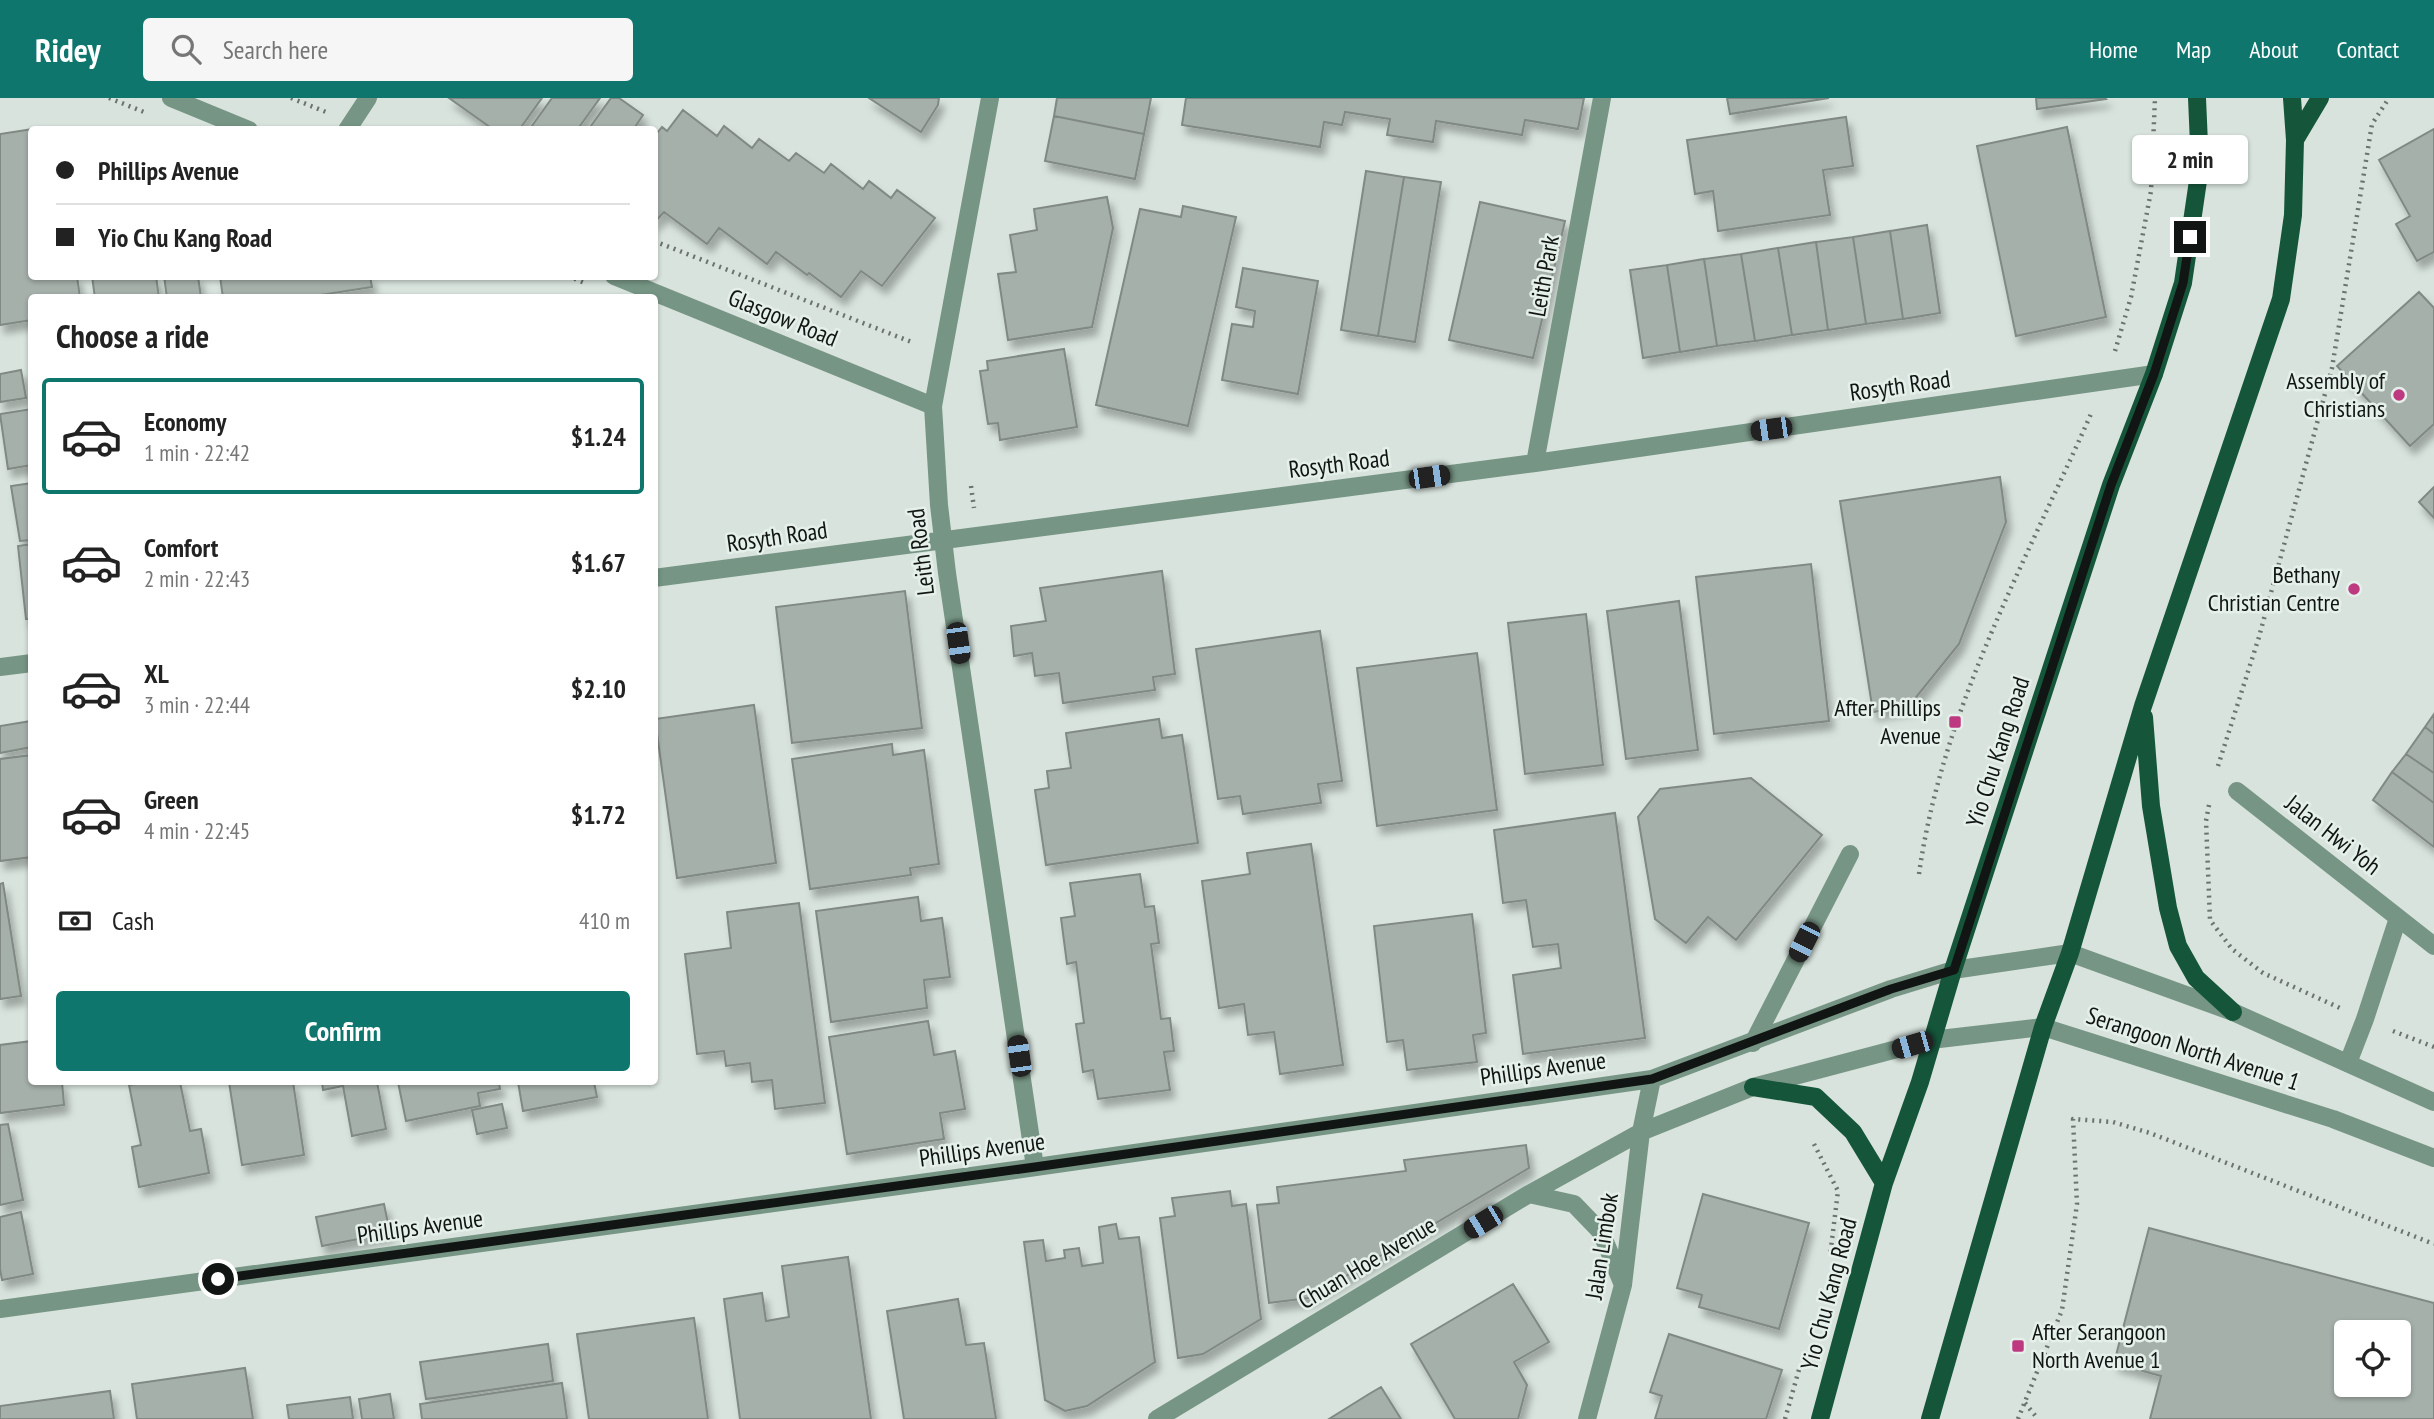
<!DOCTYPE html>
<meta charset="utf-8">
<style>
body{margin:0;font-family:"PT Sans Narrow",sans-serif;background:#f6f6f6;color:#222;height:100vh;display:flex;flex-direction:column;font-size:26px;white-space:nowrap}
*{box-sizing:border-box;margin:0}
p{font-size:23px;color:#767676}
.icon{flex:none;width:38px;height:38px;fill:none;stroke:currentColor;stroke-width:2;stroke-linecap:round;stroke-linejoin:round}
.map{position:relative;flex:1;overflow:hidden}
.drawer{position:absolute;left:28px;top:196px;width:630px;height:791px;display:flex;flex-direction:column;background:#fff;border-radius:7px;box-shadow:0 2px 5px #0004}
.drawer>*{flex:none}
.guide{position:absolute;left:28px;top:28px;width:630px;height:154px;border-radius:7px;box-shadow:0 2px 5px #0004;display:grid;align-content:center;height:154px;padding:0 28px;background:#fff}
.fabs{position:absolute;left:2334px;top:1222px;display:grid;gap:14px}
.fabs a{display:grid;place-items:center;width:77px;height:77px;border-radius:7px;background:#fff;box-shadow:0 2px 5px #0004;font-size:35px}
.end{position:absolute;width:32px;height:32px;margin:-16px;border:9px solid #111513;background:#fff;box-shadow:0 0 0 4px #fff}
.from{border-radius:50%}
.bubble{position:absolute;height:49px;border-radius:7px;background:#fff;box-shadow:0 2px 5px #0004;font-size:23px;font-weight:600;line-height:49px;text-align:center}
.car{position:absolute;width:21px;height:42px;margin:-21px -10px;border-radius:9px;box-shadow:0 0 5px 2px #0007;background:linear-gradient(#222 24%,#8ab4d8 0 40%,#222 0 76%,#8ab4d8 0 86%,#222 0)}
.guide b{display:flex;align-items:center;gap:24px;height:66px;font-size:26px}
.guide b+b{border-top:2px solid #e0e0e0}
.guide i{width:18px;height:18px;background:#222}
ul{padding:0;list-style:none}
li{display:flex;align-items:center;gap:21px;height:116px;margin:0 14px 10px;padding:0 14px;border:4px solid transparent;border-radius:7px}
li div{flex:1}
li b{display:block;font-size:26px}
li em{font-style:normal;font-weight:600}
li.on{border-color:#0f766e}
li>.icon{width:63px;height:63px;stroke-width:1.5}
h2{padding:0 28px;font-size:32px;line-height:84px}
.pay{display:flex;align-items:center;gap:18px;height:77px;padding:0 28px;font-size:26px}
.pay p{margin-inline-start:auto}
.primary-button{display:flex;gap:14px;margin-top:auto;padding:14px 28px}
.primary-button a{flex:1;height:80px;border-radius:7px;background:#0f766e;color:#fff;font-size:28px;font-weight:600;line-height:80px;text-align:center}
header{display:flex;align-items:center;gap:42px;box-sizing:border-box;height:98px;padding:0 35px;background:#0f766e;color:#fff}
header strong{font-size:33px}
nav{display:flex;gap:38px;margin-inline-start:auto;font-size:24px}
.search{width:490px;height:63px;background:#f6f6f6;display:flex;align-items:center;gap:18px;box-sizing:border-box;padding:0 24px;border-radius:7px;color:#767676;font-size:26px}
.map>svg:first-child{display:block}
</style>
<header>
<strong>Ridey</strong>
<div class="search"><svg class="icon" aria-label="search" viewBox="0 0 24 24"><circle cx="10" cy="10" r="6"/><path d="M15 15l6 6"/></svg>Search here</div>
<nav><a>Home</a><a>Map</a><a>About</a><a>Contact</a></nav>
</header>
<div class="map">
<svg width="2434" height="1321" viewBox="0 0 2434 1321">
<defs>
<filter id="shadow"><feDropShadow dx="4.5" dy="8" stdDeviation="3.5" flood-color="#0004"/></filter>
</defs>
<rect width="100%" height="100%" fill="#d8e3dd"/>
<path fill="#a6b0ab" stroke="#808984" stroke-width="2" fill-rule="evenodd" filter="url(#shadow)" d="M449,0h93l-23,32h-25z
M552,0h48l-23,32h-48z
M611,0h8l24,17 -10,15h-45z
M869,0h70l-1,7 -17,27z
M1057,0h94l-7,36 -90,-18z
M1186,0h398l-6,31 -53,-9 -3,15 -86,-14 -3,21 -46,-7 3,-16 -45,-7 -3,13 -18,-3 -4,25 -138,-22z
M1727,0h102l-99,16z
M2036,0h69l1,1 -69,10z
M683,12l34,26 7,-10 28,22 7,-9 30,22 7,-8 28,20 7,-9 32,25 6,-8 22,17 6,-8 38,28 -53,68 -21,-15 -20,26 -32,-24 -2,2 -31,-23 -9,12 -48,-36 -12,16 -43,-32 -10,11v-86l8,-10 5,4z
M1054,18l90,18 -9,45 -90,-18z
M1846,19l7,49 -30,4 7,45 -112,16 -5,-40 -18,3 -8,-54z
M2067,29l39,190 -90,19 -39,-190z
M33,31l-1,147h45l3,22h-48v22l-32,5v-191z
M2434,31v123l-17,9 -21,-37 14,-8 -31,-56z
M1366,73l38,6 -26,159 -37,-6z
M1404,79l37,5 -26,160 -37,-6z
M1107,99l6,31 -21,99 -84,13 -10,-66 18,-2 -6,-37 27,-5 -3,-21z
M1480,104l85,19 -32,137 -84,-18z
M1183,108l53,11 -48,209 -92,-21 44,-196 41,8z
M1927,127l13,88 -37,6 -13,-88z
M1890,133l13,88 -37,5 -13,-87z
M1853,139l13,87 -38,6 -12,-88z
M1816,144l12,88 -36,5 -14,-87z
M1778,150l14,87 -37,6 -14,-87z
M1741,156l14,87 -38,5 -13,-87z
M1704,161l13,87 -37,6 -13,-87z
M1667,167l13,87 -37,6 -13,-88z
M1243,170l75,13 -20,113 -76,-14 10,-56 21,3 2,-16 -19,-4z
M92,178h64l3,22h-64z
M164,178h34l3,22h-34z
M220,178h150l2,11 -71,11h-78z
M2419,194l15,16v116l-24,22 -73,-80z
M1064,251l13,78 -77,13 -2,-17 -10,1 -8,-53 8,-1 -1,-9z
M21,272l5,28 -26,4v-28z
M32,311v56l-24,4 -8,-55z
M2000,379l6,45 -47,122 -50,62 -36,6 -33,-211z
M32,385v57l-12,1 -9,-55z
M2434,389v31l-15,-16z
M32,446v75h-6l-8,-73z
M1811,466l18,157 -115,13 -18,-157z
M1162,473l13,103 -22,3 2,13 -92,13 -4,-30 -24,3 -3,-23 -18,3 -3,-30 35,-5 -6,-33z
M905,493l17,137 -130,15 -16,-136z
M1679,503l19,149 -72,9 -19,-148z
M1586,516l17,151 -78,9 -17,-151z
M1320,533l22,150 -24,3 3,19 -78,11 -3,-18 -22,3 -22,-150z
M1477,555l20,157 -120,16 -20,-158z
M754,607l22,158 -99,15 -22,-159z
M2434,616v20l-9,-7z
M1159,621l3,19 20,-3 16,108 -152,22 -11,-75 14,-2 -2,-17 24,-3 -5,-35z
M31,623l1,26 -32,6v-27z
M2425,629l9,7v39l-28,-19z
M892,646l1,11 31,-5 15,114 -29,4 1,7 -101,14 -18,-130z
M2406,656l28,19v30l-42,-31z
M32,657v102l-32,4v-102z
M2392,674l42,31v44l-61,-47z
M1751,680l71,57 -86,105 -28,-23 -22,26 -31,-24 -17,-102 22,-28z
M1615,715l30,225 -122,16 -10,-79 48,-7 -3,-24 -25,3 -7,-47 -23,3 -9,-73z
M1311,746l32,221 -63,9 -6,-42 -26,3 -4,-31 -25,4 -17,-127 48,-7 -3,-21z
M1140,776l5,33 9,-1 5,37 -8,1 10,75 9,-1 4,33 -10,1 6,38 -72,9 -5,-29 -10,2 -7,-48 8,-1 -8,-61 -9,2 -6,-46 14,-2 -5,-33z
M3,785l18,113 -21,3v-115z
M918,799l3,24 21,-3 8,59 -26,3 3,28 -96,14 -15,-111z
M799,805l26,200 -50,6 -3,-29 -20,2 -2,-19 -24,3 -2,-15 -27,3 -12,-100 46,-6 -4,-36z
M1472,816l14,119 -13,2 4,27 -70,8 -4,-30 -16,2 -13,-116z
M928,923l6,34 21,-4 10,58 -25,4 4,26 -97,15 -18,-117z
M32,943v41h30l2,23 -64,8v-68z
M145,984h35l10,49 11,-2 8,44 -70,14 -7,-40 9,-2 -12,-60z
M229,984h64l11,73 -62,10z
M322,984h55l9,47 -34,7 -9,-50 -20,4z
M398,984h101l1,7 -22,4 2,13 -74,15z
M518,984h76l3,15 -74,14z
M502,1006l5,24 -30,6 -5,-24z
M8,1026l15,76 -23,5v-80z
M1526,1047l3,23 -220,130 -40,5 -12,-98 22,-2 -2,-16 129,-16 -2,-11z
M1230,1093l2,15 14,-2 15,115 -58,35 -25,4 -18,-140 15,-2 -3,-18z
M1703,1096l106,29 -30,106 -80,-22 3,-12 -25,-7z
M384,1106l6,29 -68,13 -6,-29z
M21,1114l12,62 -31,6 -2,-11v-52z
M1116,1126l3,15 20,-2 16,125 -68,44 -22,5 -20,-11 -21,-158 19,-2 3,21 19,-3 -1,-8 15,-2 3,18 21,-3 -4,-36z
M2149,1130l285,75v116h-284l11,-43 -47,-13zM2347,1234h52v52h-52z
M848,1159l23,162h-131l-16,-120 38,-6 4,28 23,-4 -7,-51z
M1513,1186l36,58 -35,20 13,23 -9,34h-63l-44,-75z
M958,1201l8,46 18,-2 12,76h-92l-17,-108z
M694,1220l14,101h-119l-12,-85z
M1669,1236l113,36 -16,49h-111l7,-23 -12,-4z
M548,1246l5,37 -127,18 -6,-37z
M245,1270l8,51h-116l-5,-35z
M562,1285l5,36h-145l-2,-15z
M1381,1289l20,32h-72l40,-25z
M110,1293l4,28h-114v-13z
M390,1296l4,25h-32l-3,-20z
M350,1299l3,22h-64l-2,-14z"/>
<g fill="none" stroke-linecap="round" stroke-linejoin="round">
<path stroke="#6c736f" stroke-width="4.5" stroke-dasharray="2 5" stroke-linecap="butt" d="M109,0l35,14
M291,0l35,14
M654,143l260,102
M568,178l19,8
M2115,253l16,-54 20,-106 4,-93
M971,388l3,22
M2218,668l41,-129 73,-269 40,-244 17,-26
M2209,707l-3,16 4,99 22,29 31,24 77,35
M1919,776c23,-163 106,-311 172,-460
M2393,933l41,16
M1814,1046l24,47 -8,65
M2025,1305l13,16
M1785,1321l15,-53
M2018,1321l44,-109 15,-106 -4,-85 40,3 37,11 284,111"/>
<path stroke="#769584" stroke-width="18" d="M1753,945l97,-189"/>
<path stroke="#769584" stroke-width="18" d="M171,0l78,32
M990,0l-57,308 6,99 8,68 88,594
M347,32l21,-32
M614,178l319,130
M1535,365l67,-365
M654,480l881,-115 619,-89
M0,569l32,-4
M2237,693l197,155
M2348,965l17,-44 33,-101
M1529,1096l45,10 27,28 22,53
M0,1211l1008,-138 644,-92 239,-90 62,-19 117,-17
M1157,1321l372,-225 112,-62 112,-45 178,-47 112,-13
M1587,1321l36,-134 18,-153 11,-53"/>
<path stroke="#769584" stroke-width="18" d="M2070,855l163,59 201,90
M2043,929l290,92 101,39"/>
<path stroke="#15563b" stroke-width="18" d="M2295,42l25,-42
M2144,619l7,89 17,102 10,38 18,32 37,34
M1753,989l63,10 37,35 31,51
M1820,1321l64,-236 36,-101 33,-112 158,-485 43,-111 29,-91 17,-116 -3,-69
M1930,1321l113,-392 27,-74 73,-247 138,-407 12,-84 2,-75 -3,-42"/>
</g>
<g fill="none" stroke-linecap="round" stroke-linejoin="round">
<path stroke="#111513" stroke-width="9" d="M218,1181l817,-112 617,-88 239,-90 63,-19 157,-485 43,-111 29,-91 7,-46"/>
</g>
<g fill="#bd3a81" stroke="#e5f0ea" stroke-width="2.5">
<circle cx="2399" cy="297" r="7"/>
<circle cx="2354" cy="491" r="7"/>
<rect x="1948" y="617" width="14" height="14" rx="3.5"/>
<rect x="2011" y="1241" width="14" height="14" rx="3.5"/>
</g>
<g text-anchor="middle" stroke-width="5" stroke-linejoin="round" paint-order="stroke">
<g font-size="24" fill="#111513" stroke="#e5f0ea">
<text transform="translate(1544 178) rotate(-80)" y="8">Leith Park</text>
<text transform="translate(783 220) rotate(22)" y="8">Glasgow Road</text>
<text transform="translate(1900 288) rotate(-8)" y="8">Rosyth Road</text>
<text transform="translate(1339 366) rotate(-7)" y="8">Rosyth Road</text>
<text transform="translate(777 439) rotate(-8)" y="8">Rosyth Road</text>
<text transform="translate(921 454) rotate(-97)" y="8">Leith Road</text>
<text transform="translate(1998 654) rotate(-72)" y="8">Yio Chu Kang Road</text>
<text transform="translate(2333 737) rotate(38)" y="8">Jalan Hwi Yoh</text>
<text transform="translate(2193 951) rotate(18)" y="8">Serangoon North Avenue 1</text>
<text transform="translate(1543 971) rotate(-8)" y="8">Phillips Avenue</text>
<text transform="translate(982 1052) rotate(-8)" y="8">Phillips Avenue</text>
<text transform="translate(420 1129) rotate(-8)" y="8">Phillips Avenue</text>
<text transform="translate(1602 1148) rotate(-81)" y="8">Jalan Limbok</text>
<text transform="translate(1367 1165) rotate(-31)" y="8">Chuan Hoe Avenue</text>
<text transform="translate(1829 1196) rotate(-75)" y="8">Yio Chu Kang Road</text>
</g>
<g font-size="24" fill="#111513" stroke="#e5f0ea" text-anchor="end">
<text x="2385" y="291">Assembly of<tspan x="2385" dy="28">Christians</tspan></text>
<text x="2340" y="485">Bethany<tspan x="2340" dy="28">Christian Centre</tspan></text>
<text x="1941" y="618">After Phillips<tspan x="1941" dy="28">Avenue</tspan></text>
<text x="2032" y="1242" text-anchor="start">After Serangoon<tspan x="2032" dy="28">North Avenue 1</tspan></text>
</g>
</g>
</svg>
<div class="fabs">
<a><svg class="icon" aria-label="locate" viewBox="0 0 24 24"><circle cx="12" cy="12" r="6"/><path d="M12 2v4M12 18v4M2 12h4M18 12h4"/></svg></a>
</div>
<i class="end from" style="left:218px;top:1181px"></i>
<i class="end" style="left:2190px;top:139px"></i>
<div class="bubble" style="left:2132px;top:37px;width:116px">2 min</div>
<i class="car" style="left:1771px;top:331px;rotate:262deg"></i>
<i class="car" style="left:1429px;top:379px;rotate:82deg"></i>
<i class="car" style="left:958px;top:545px;rotate:172deg"></i>
<i class="car" style="left:1804px;top:844px;rotate:207deg"></i>
<i class="car" style="left:1912px;top:947px;rotate:254deg"></i>
<i class="car" style="left:1019px;top:958px;rotate:352deg"></i>
<i class="car" style="left:1483px;top:1124px;rotate:239deg"></i>
<div class="guide">
<b><i class="from"></i>Phillips Avenue</b>
<b><i></i>Yio Chu Kang Road</b>
</div>
<section class="drawer">
<h2>Choose a ride</h2>
<ul>
<li class="on"><svg class="icon" aria-label="car" viewBox="0 0 24 24"><path d="M5 17H2v-5l4-1 3-4h7l3 4 3 1v5h-3M9 17h6M6 11h13"/><circle cx="7" cy="17" r="2"/><circle cx="17" cy="17" r="2"/></svg><div><b>Economy</b><p>1 min · 22:42</p></div><em>$1.24</em></li>
<li><svg class="icon" aria-label="car" viewBox="0 0 24 24"><path d="M5 17H2v-5l4-1 3-4h7l3 4 3 1v5h-3M9 17h6M6 11h13"/><circle cx="7" cy="17" r="2"/><circle cx="17" cy="17" r="2"/></svg><div><b>Comfort</b><p>2 min · 22:43</p></div><em>$1.67</em></li>
<li><svg class="icon" aria-label="car" viewBox="0 0 24 24"><path d="M5 17H2v-5l4-1 3-4h7l3 4 3 1v5h-3M9 17h6M6 11h13"/><circle cx="7" cy="17" r="2"/><circle cx="17" cy="17" r="2"/></svg><div><b>XL</b><p>3 min · 22:44</p></div><em>$2.10</em></li>
<li><svg class="icon" aria-label="car" viewBox="0 0 24 24"><path d="M5 17H2v-5l4-1 3-4h7l3 4 3 1v5h-3M9 17h6M6 11h13"/><circle cx="7" cy="17" r="2"/><circle cx="17" cy="17" r="2"/></svg><div><b>Green</b><p>4 min · 22:45</p></div><em>$1.72</em></li>
</ul>
<div class="pay"><svg class="icon" aria-label="cash" viewBox="0 0 24 24"><path d="M3 7h18v10H3z"/><circle cx="12" cy="12" r="2"/></svg>Cash<p>410 m</p></div>
<div class="primary-button"><a>Confirm</a></div>
</section>
</div>
